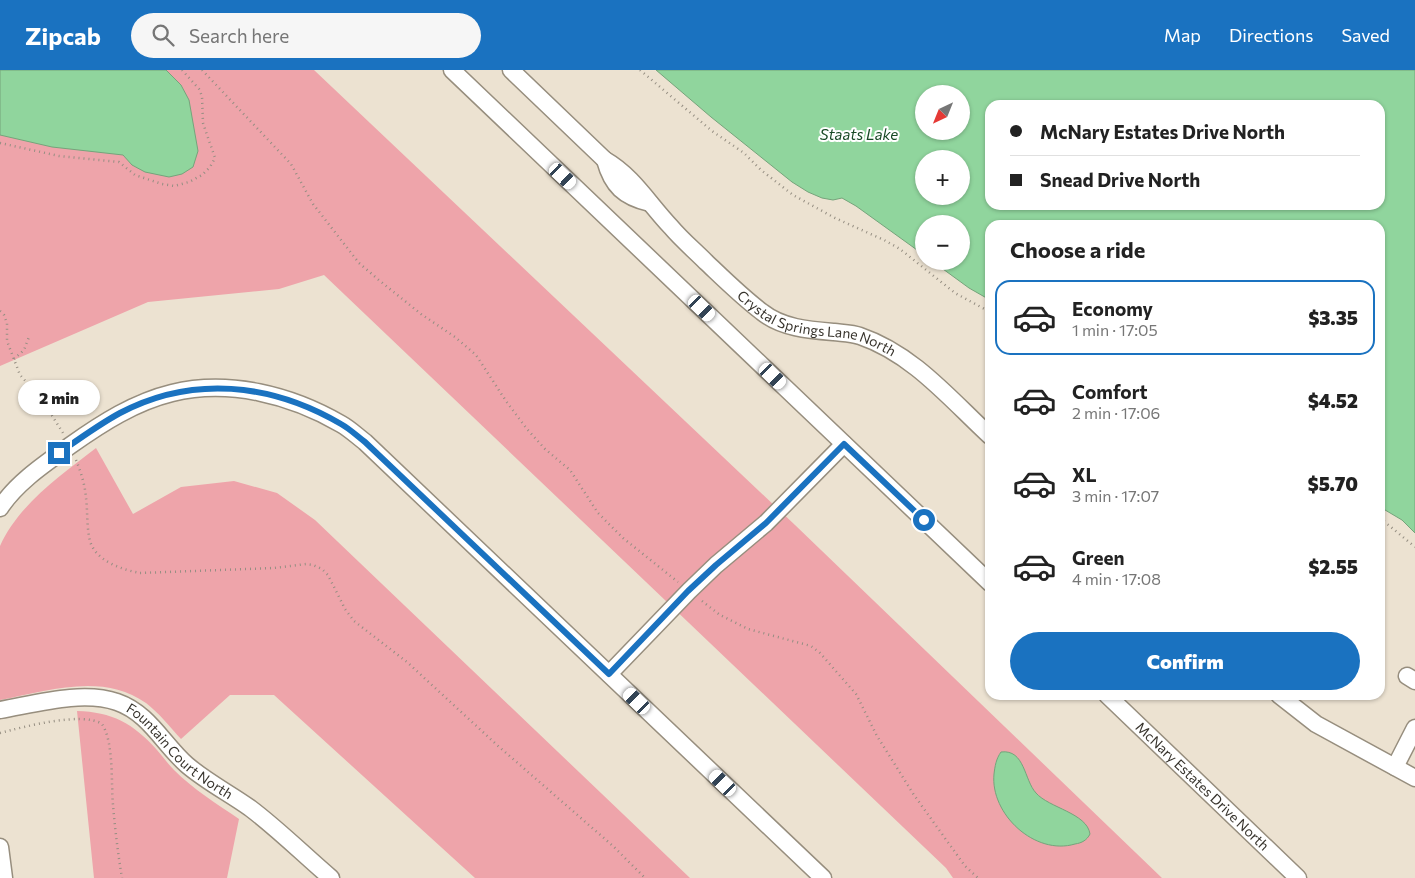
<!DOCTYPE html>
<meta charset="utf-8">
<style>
body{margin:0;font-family:Commissioner,sans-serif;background:#f6f6f6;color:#222;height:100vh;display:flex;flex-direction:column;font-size:19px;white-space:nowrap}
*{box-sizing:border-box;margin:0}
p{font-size:16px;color:#767676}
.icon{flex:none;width:28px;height:28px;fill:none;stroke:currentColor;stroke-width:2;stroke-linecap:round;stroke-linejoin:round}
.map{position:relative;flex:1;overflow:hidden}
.panel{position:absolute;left:985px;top:150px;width:400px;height:480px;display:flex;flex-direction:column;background:#fff;border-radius:15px;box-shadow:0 1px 4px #0004}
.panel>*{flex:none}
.hud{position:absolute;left:985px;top:30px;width:400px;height:110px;border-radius:15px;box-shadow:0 1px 4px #0004;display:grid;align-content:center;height:110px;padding:0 25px;background:#fff}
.needle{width:32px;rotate:223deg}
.controls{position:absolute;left:915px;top:15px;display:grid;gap:10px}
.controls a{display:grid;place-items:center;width:55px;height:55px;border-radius:50%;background:#fff;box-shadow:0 1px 4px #0004;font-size:25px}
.end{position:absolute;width:22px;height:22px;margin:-11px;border:6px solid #1a72c0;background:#fff;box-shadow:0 0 0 2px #fff}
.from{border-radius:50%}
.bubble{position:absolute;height:35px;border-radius:18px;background:#fff;box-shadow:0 1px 4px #0004;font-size:16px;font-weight:800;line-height:35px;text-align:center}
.car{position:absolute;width:15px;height:30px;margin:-15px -8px;border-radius:6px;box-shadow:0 0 4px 1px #0007;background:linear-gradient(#fff 24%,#345 0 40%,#fff 0 76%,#345 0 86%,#fff 0)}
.hud b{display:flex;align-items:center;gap:18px;height:48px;font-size:19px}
.hud b+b{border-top:1px solid #e0e0e0}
.hud i{width:12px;height:12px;background:#222}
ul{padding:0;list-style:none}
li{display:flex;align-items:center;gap:15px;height:75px;margin:0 10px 8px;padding:0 15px;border:2px solid transparent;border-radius:15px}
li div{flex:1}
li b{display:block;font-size:19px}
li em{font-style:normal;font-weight:800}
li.current{border-color:#1a72c0}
li>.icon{width:45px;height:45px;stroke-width:1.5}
h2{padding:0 25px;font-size:22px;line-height:60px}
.cta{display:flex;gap:10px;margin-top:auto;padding:10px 25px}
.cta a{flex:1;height:58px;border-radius:30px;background:#1a72c0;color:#fff;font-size:20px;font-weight:800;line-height:58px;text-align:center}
header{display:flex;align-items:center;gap:30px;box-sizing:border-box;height:70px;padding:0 25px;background:#1a72c0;color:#fff}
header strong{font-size:24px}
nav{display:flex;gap:28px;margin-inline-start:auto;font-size:18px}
.search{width:350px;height:45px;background:#f6f6f6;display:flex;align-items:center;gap:12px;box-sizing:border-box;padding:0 18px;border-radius:28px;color:#767676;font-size:19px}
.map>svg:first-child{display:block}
</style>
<header>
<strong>Zipcab</strong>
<div class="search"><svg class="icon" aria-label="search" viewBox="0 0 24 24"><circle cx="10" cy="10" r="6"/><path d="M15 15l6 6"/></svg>Search here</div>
<nav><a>Map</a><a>Directions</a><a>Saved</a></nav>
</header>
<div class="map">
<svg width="1415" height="808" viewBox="0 0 1415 808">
<rect width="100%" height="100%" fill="#ece2d1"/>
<path fill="#eea4aa" d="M0,0h314l481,455 367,353h-209l-7,-10 -622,-593 -45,14 -131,13 -148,64z
M96,378l37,66 48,-27 53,-6 43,12 38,27 375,358h-215l-201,-183h-44l-49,44c-11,-12 -22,-26 -35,-36 -44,-31 -98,-12 -146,-3v-154c19,-42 61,-71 96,-98z
M77,641c35,1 56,12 80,39 6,7 11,14 17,20 19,19 43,34 65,49l-12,59h-133z"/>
<path fill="#90d59d" stroke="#75a47b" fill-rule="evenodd" d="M0,0h166l15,15 8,15 9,51 -5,16 -11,7 -13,3 -24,-5 -13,-7 -9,-10 -71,-8 -52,-12z
M656,0h759v463l-13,-13 -22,-13v-282h-390v75l-21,-12 -37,-27h29v-37h-37v31l-68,-49 -14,-8 -9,2 -11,-2 -14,-6 -16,-10 -81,-65zM924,24h37v37h-37zM990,35h390v100h-390zM924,89h37v37h-37z
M1001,682c24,-3 23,28 35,41 13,15 51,20 54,41 -3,6 -8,9 -15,10 -40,12 -85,-30 -81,-70 1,-8 2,-15 7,-22z"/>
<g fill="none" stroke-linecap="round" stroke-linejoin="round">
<g stroke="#978e7e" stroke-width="19">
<g id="minor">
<path d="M452,0l538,513"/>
<path id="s1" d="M511,0l94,90c28,16 44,44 66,67 10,12 23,23 35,35 18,17 36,35 56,50 20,16 47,18 72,20 8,1 18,1 26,4 53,18 90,63 130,100"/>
<path d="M605,90c7,26 19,37 45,43"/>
<path d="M0,438c17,-26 46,-45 71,-63 31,-22 64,-43 101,-52 57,-14 119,2 169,31 9,5 16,12 24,18l458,436"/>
<path d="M609,604l80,-83 27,-26 50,-42 78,-79"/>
<path d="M1407,606l8,5"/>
<path id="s2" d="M1107,625l191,183"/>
<path d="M1279,625l37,29 99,54"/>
<path id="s3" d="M0,640c35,-6 82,-20 117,-8 32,11 46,42 70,63 20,17 42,28 63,43 28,21 54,47 81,70"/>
<path d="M1395,697l20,-39"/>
<path d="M0,777l4,31"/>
</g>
</g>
<path stroke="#958e82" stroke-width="2.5" stroke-dasharray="1 4" stroke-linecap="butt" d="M202,0l89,94 22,40 46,59 21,18 41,33 34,23 21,18 30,46 21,28 18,20 25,21 28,43 25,25 55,44
M640,0l72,61 32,22 17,17 32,25 42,23 49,22 16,9 55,44 35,19
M0,73l59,13 60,6 16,13 27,9 12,2 15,-4 13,-7 8,-8 5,-9 -12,-35 -1,-27 -3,-7 -17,-19
M0,241l4,4 3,8v18l13,34 21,23 22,35
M14,289l10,-9 5,-13
M76,390c5,12 9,25 10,38 2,14 0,39 7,50 9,15 31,22 47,25l134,-5 32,-4 7,1 9,4 6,6 17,34 9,12 53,41 90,83 116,101 32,32
M1380,448l35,29
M702,531l18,14 28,14 63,17 9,7 36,41 21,42 37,59 51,71 13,12
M0,663c23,-6 83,-22 102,-9 12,18 9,60 11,81 2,24 5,49 9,73"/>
<use href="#minor" stroke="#fff" stroke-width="16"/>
</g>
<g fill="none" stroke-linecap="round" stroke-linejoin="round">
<path stroke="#1a72c0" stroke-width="6" d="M59,383c20,-14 39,-28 61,-40 72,-38 151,-30 221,11 9,5 16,12 24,18l244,232 79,-83 28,-26 50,-42 78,-79 80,76"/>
</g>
<g text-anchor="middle" stroke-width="4" stroke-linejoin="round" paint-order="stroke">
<g font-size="14" fill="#37332c" stroke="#fff">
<text dy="5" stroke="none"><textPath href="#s1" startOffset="405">Crystal Springs Lane North</textPath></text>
<text dy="5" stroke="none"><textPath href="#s3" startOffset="199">Fountain Court North</textPath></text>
<text dy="5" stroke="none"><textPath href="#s2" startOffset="132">McNary Estates Drive North</textPath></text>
</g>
<g font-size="15" font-style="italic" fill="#184925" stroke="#fff">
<text x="859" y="70">Staats Lake</text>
</g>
</g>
</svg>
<div class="controls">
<a><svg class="needle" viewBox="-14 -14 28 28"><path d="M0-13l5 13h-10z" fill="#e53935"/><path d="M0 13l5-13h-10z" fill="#767676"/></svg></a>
<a>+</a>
<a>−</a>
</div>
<i class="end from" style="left:924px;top:450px"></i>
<i class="end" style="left:59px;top:383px"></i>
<div class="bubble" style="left:18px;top:310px;width:82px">2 min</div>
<i class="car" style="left:563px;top:106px;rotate:133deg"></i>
<i class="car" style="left:702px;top:238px;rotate:134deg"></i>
<i class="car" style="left:773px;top:306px;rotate:134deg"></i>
<i class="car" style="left:637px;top:631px;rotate:314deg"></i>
<i class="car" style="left:723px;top:713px;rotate:314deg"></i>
<div class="hud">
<b><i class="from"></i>McNary Estates Drive North</b>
<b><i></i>Snead Drive North</b>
</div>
<section class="panel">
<h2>Choose a ride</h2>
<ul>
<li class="current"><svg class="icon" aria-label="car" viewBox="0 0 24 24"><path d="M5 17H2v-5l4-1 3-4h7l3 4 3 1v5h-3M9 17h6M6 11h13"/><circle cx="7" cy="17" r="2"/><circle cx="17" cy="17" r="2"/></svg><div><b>Economy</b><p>1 min · 17:05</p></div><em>$3.35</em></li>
<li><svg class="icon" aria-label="car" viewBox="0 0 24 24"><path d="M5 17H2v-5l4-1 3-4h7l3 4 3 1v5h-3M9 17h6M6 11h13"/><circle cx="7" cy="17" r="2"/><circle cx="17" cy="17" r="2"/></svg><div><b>Comfort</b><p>2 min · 17:06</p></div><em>$4.52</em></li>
<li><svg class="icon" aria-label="car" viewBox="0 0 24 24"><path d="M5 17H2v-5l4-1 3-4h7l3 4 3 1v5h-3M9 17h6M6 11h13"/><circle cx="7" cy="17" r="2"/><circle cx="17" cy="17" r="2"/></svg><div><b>XL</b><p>3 min · 17:07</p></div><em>$5.70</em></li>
<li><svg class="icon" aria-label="car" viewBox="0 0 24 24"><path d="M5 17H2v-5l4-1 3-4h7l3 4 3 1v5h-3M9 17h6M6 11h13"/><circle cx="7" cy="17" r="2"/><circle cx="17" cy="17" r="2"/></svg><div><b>Green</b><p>4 min · 17:08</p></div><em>$2.55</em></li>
</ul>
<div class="cta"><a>Confirm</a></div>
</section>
</div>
